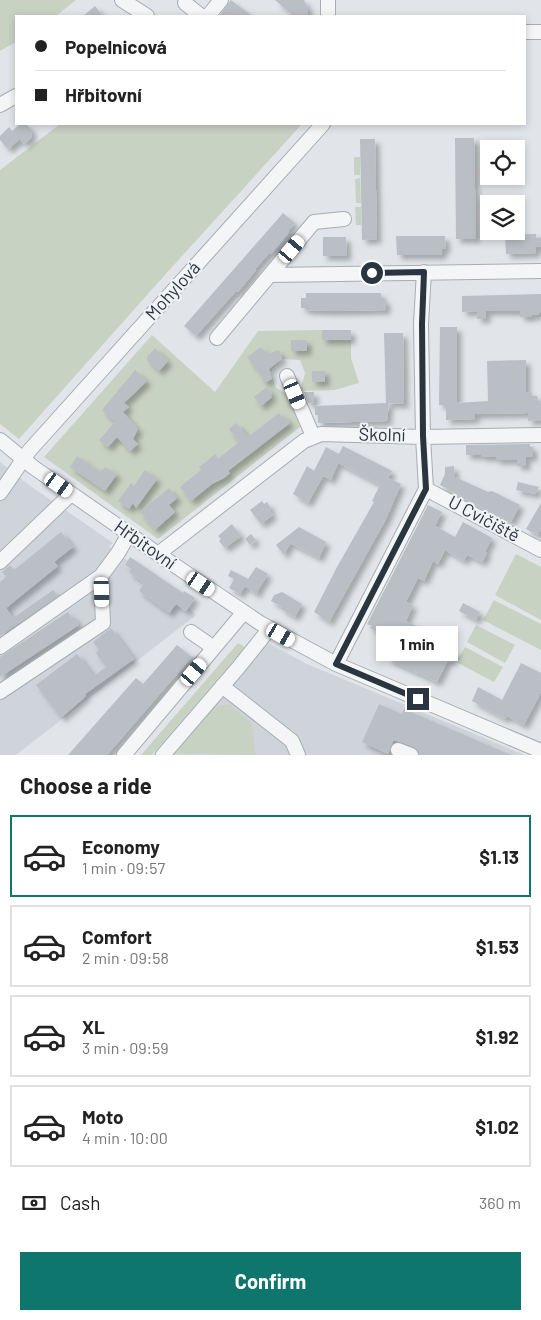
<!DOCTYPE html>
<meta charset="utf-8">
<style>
body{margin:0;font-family:Barlow,sans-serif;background:#f6f6f6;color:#222;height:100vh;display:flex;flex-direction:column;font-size:19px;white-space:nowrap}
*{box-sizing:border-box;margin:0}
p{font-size:16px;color:#767676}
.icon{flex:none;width:28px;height:28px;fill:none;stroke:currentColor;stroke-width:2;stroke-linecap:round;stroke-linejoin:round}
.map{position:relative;height:755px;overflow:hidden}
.details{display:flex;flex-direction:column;background:#fff;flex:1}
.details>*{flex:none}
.guide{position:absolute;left:15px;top:15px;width:511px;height:110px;border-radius:0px;box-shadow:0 2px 8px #0003;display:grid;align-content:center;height:110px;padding:0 20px;background:#fff}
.fabs{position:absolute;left:480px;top:140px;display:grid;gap:10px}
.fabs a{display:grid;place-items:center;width:45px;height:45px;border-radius:0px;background:#fff;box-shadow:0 2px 8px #0003;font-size:25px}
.end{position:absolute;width:22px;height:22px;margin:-11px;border:6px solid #2b353f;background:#fff;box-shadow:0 0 0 2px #fff}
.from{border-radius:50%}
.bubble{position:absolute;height:35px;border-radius:0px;background:#fff;box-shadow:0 2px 8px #0003;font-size:16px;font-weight:700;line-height:35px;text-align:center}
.car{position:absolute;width:15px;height:30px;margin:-15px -8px;border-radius:6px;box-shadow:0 0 4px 1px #0007;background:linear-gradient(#fff 24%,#345 0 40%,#fff 0 76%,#345 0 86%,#fff 0)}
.guide b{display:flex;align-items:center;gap:18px;height:48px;font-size:19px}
.guide b+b{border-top:1px solid #e0e0e0}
.guide i{width:12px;height:12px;background:#222}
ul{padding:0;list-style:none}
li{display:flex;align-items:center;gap:15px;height:82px;margin:0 10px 8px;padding:0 10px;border:2px solid #e0e0e0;border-radius:0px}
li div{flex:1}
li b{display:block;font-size:19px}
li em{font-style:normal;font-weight:700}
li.on{border-color:#0f766e}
li>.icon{width:45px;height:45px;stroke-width:1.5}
h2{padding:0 20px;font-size:22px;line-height:60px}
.pay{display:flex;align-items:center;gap:12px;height:55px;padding:0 20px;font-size:19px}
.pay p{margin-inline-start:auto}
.action{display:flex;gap:10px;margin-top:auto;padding:10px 20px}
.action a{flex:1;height:58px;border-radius:0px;background:#0f766e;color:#fff;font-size:20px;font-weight:700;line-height:58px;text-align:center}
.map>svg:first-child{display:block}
</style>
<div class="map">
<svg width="541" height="755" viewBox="0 0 541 755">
<defs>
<filter id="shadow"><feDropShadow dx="4.5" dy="4.5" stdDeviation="2.5" flood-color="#0004"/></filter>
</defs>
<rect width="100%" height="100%" fill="#e1e5e9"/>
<path fill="#cfd4da" d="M0,462l29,23 84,58 -4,3 19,15 -3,4 5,4 -1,3 15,11 -5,8 30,21 7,-8 9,7 3,-3 8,7 -180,140h-16z
M257,637l50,27 218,91h-372l92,-108z"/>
<path fill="#c8d2c3" d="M0,0h76l-20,16h-40v26l-16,9z
M60,124h242l-139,153 -144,162 -19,-15v-254z
M354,157h6v18h-6z
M360,178l1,25h-5l-1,-24z
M355,207h6v18h-5z
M322,330v10h29v18l8,25 -24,7 -35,1 5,-18 -5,-13 -18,-1 -12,13 6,16 13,7 11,32 -142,112 -114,-82 108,-122 63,57 43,-61z
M516,554l25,13v53l-46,-25z
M494,600l47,24v26l-58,-30z
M476,625l39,20 -10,18 -38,-21z
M238,643l7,4 -93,108h-11z
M465,647l38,20 -9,15 -38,-20z
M221,705h9l22,19 4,31 -80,-2c12,-15 27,-42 45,-48z"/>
<path fill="#b9bfc5" filter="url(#shadow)" d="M231,0l21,16h-33z
M275,0h29l4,8v8h-15z
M95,6l8,10h-20z
M20,124h6l6,6 -1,8 -7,6 -4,-5 -12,10 -8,-9v-4l9,-9 3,4z
M455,138h19l2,101h-20z
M360,139h15l2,100 -15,1z
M283,213l12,10 -7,8 1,1 -18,22 -2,-1 -14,16 1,1 -18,22 -2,-1 -40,45 -12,-10z
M536,234v4l5,-1v10h-5v6l-30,1 -1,-19z
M396,236h49l1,13h-4v6h-45z
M323,237h23l1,19h-24z
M306,293h75l1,7h4v10l-56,1 -24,-1 -1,-2h-4v-10h5z
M541,294v19h-2v2h-7v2h-12v-6h-34v8h-9v-8l-15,1v-16z
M440,327h17v76l31,-2 -1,-40 39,-1v32h5v4h6v5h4v19l-13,1v-8l-53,1v5l-29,1v-15h-7z
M322,330h29v10h-29z
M384,333h19l1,71 -15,-1 -2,18 -69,2v-8h-3v-9l71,-3z
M291,340h16v11h-16z
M261,347l6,7 12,-4 3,9 -13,10 3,10 -8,4 -5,-11 -12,-15z
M155,348l13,13 -9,10 -12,-11v-3z
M135,370l12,11 -23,22 5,4 -6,5 15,17 -5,10 5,5 -8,7 -13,-14 -9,10 -9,-7 16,-18 -13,-12z
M312,371h13v11h-13z
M267,387l5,7 -2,2 2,1 -11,9 -7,-9z
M304,392h10v11h-6z
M279,413l3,4 2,-1 6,7 -62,48 2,2 -6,5 -12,6 -21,17 -11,-14 21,-17 -2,-3 8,-6 8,-7 3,5 21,-17 -10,-13 7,-6 12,14z
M530,444v3h3v10h-7v9h-9v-6h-21v-3h-15l1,-2h-16v-10z
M343,446l49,25 -4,7 13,6 -15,35 -57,103 -15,-10 23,-45 37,-65 -2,-1 8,-16 -42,-22 -7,17 -8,-4 -15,27 -15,-9 14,-28 7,5 12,-24 13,7z
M77,456l23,16 5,-5 12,7 -12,17 -35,-24z
M454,466l1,11 33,15 4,-1 28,14 -9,17 -71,-37 5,-11v-7z
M145,470l12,9 -21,29 -3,-5 -4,6 -11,-8 13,-18 3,3z
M518,482l21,5 -4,7 -19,-4z
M169,488l8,10 -8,7 6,7 -20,18 -15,-18z
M262,501l2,3 3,-2 4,6 -2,2 4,5 -12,9 -11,-14z
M541,503v26l-3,6 -12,-6z
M428,505l14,7 -7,14 20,11 8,-15 29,16 -7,14 2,1 -5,9 -15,-7 -3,6 -19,-11 -7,14 -5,-3 -9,20 -6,-3 -12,24 7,3 -7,16 10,5 -1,2 27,14 -1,3 15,7 -5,10 -3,-2 -11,22 -50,-23 3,-5 -2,-2 10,-18 -15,-8 -4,7 -9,-5 2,-2 -5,-2z
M232,524l9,12 -16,12 -6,-7 2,-2 -3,-3z
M299,527l27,15 -7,16 -29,-15 -6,12 -8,-10z
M61,532l12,15 -19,15 4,4 -52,42 7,10 40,-28 5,6 -58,40v-54l6,-5 -4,-5 8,-7 4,5z
M251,534l5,6 -6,5 -5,-6z
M130,557l53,36 1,-2 11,7 -9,13 -10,-7 -7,9 -30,-22 5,-8 -15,-11 2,-3 -6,-4z
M256,567l12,7 -12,20 -11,-8 -5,8 -11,-6 5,-9 -6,-3 3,-6 17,9z
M282,592l20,12 -7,13 -14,-8 1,-2 -11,-6 3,-6z
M463,603l17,9 -4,8 -17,-9z
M68,612l4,6 1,-2 6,9 -79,52v-20z
M111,628l23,31 -49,35 1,2 -25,22 -25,-33 41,-31 17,22 12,-9 -10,-14 3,-3 -6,-8z
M177,645l15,12 -85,98h-39l68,-77 7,6z
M521,663l20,10v19l-17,33 -17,-9 -2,3 -33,-18 6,-14 24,13z
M379,704l23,10 2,-5 107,46h-87l-5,-2 -5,-6 -17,-6h-4l-5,13 -26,-12z"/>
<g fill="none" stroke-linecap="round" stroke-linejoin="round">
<g stroke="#a7adb3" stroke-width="16">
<path id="minor" d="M122,0l25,16
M328,0v16
M185,3l16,13
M208,16l13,-16
M525,32h16
M0,105l16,-9
M270,275l271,-4
M217,338l97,-116 30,-3
M287,376l26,60
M0,440l33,27 125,87 102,69 76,41 205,87
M426,489l115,61
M0,493l29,-42 294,-327
M158,554l146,-113 17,-7 102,3 118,-2
M0,562l71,-68
M191,632l23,16
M0,647l101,-71 17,-23 11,-19
M336,664l90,-175 -3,-52 -2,-113 3,-52
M222,686l70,55 6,14
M0,692l103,-69 -2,-47
M398,750l13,5
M124,755l120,-143
M163,755l75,-87 32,-40"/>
</g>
<use href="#minor" stroke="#f4f5f7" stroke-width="14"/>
</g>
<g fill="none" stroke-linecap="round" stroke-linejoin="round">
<path stroke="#2b353f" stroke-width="6" d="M372,273l52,-1 -2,52 1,112 3,53 -90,175 82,35"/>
</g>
<g text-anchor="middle" stroke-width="4" stroke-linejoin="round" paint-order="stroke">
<g font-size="18" fill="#2b353f" stroke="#f1f4f6">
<text transform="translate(173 291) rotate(-48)" y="6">Mohylová</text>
<text transform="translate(382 435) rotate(1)" y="6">Školní</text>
<text transform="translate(484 519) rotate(28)" y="6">U Cvičiště</text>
<text transform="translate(145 545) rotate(35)" y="6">Hřbitovní</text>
</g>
</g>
</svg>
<div class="fabs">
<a><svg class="icon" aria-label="locate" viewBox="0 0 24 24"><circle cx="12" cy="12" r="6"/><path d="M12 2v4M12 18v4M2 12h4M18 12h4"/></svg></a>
<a><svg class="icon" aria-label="layers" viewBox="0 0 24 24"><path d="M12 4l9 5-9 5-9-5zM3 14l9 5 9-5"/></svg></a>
</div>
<i class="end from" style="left:372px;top:273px"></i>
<i class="end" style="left:418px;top:699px"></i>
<div class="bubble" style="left:376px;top:626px;width:82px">1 min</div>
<i class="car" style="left:292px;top:249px;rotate:40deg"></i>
<i class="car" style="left:295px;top:394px;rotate:157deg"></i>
<i class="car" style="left:59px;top:485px;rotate:125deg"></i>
<i class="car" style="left:201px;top:584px;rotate:124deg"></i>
<i class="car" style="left:102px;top:592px;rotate:178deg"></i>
<i class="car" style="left:281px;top:635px;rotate:120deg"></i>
<i class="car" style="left:194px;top:672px;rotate:40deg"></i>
<div class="guide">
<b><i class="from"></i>Popelnicová</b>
<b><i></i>Hřbitovní</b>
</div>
</div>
<section class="details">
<h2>Choose a ride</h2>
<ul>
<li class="on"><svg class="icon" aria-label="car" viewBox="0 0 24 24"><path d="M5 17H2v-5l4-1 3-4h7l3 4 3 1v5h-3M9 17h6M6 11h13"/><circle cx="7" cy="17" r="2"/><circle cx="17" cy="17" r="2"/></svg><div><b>Economy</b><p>1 min · 09:57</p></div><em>$1.13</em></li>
<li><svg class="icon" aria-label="car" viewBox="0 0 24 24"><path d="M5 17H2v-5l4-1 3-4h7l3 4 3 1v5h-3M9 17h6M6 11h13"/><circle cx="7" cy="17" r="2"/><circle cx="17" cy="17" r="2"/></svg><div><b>Comfort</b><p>2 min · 09:58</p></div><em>$1.53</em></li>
<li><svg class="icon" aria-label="car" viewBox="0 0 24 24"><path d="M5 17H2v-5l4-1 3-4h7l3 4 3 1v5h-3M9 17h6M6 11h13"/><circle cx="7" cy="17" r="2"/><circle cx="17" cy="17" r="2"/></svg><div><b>XL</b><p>3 min · 09:59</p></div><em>$1.92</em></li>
<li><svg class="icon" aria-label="car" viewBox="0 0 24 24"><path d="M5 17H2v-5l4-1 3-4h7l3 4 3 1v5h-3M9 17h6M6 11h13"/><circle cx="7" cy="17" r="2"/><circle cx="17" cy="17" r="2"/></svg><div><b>Moto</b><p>4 min · 10:00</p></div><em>$1.02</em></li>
</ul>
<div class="pay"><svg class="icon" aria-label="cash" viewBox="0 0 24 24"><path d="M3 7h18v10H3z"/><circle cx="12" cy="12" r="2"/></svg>Cash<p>360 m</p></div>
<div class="action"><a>Confirm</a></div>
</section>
